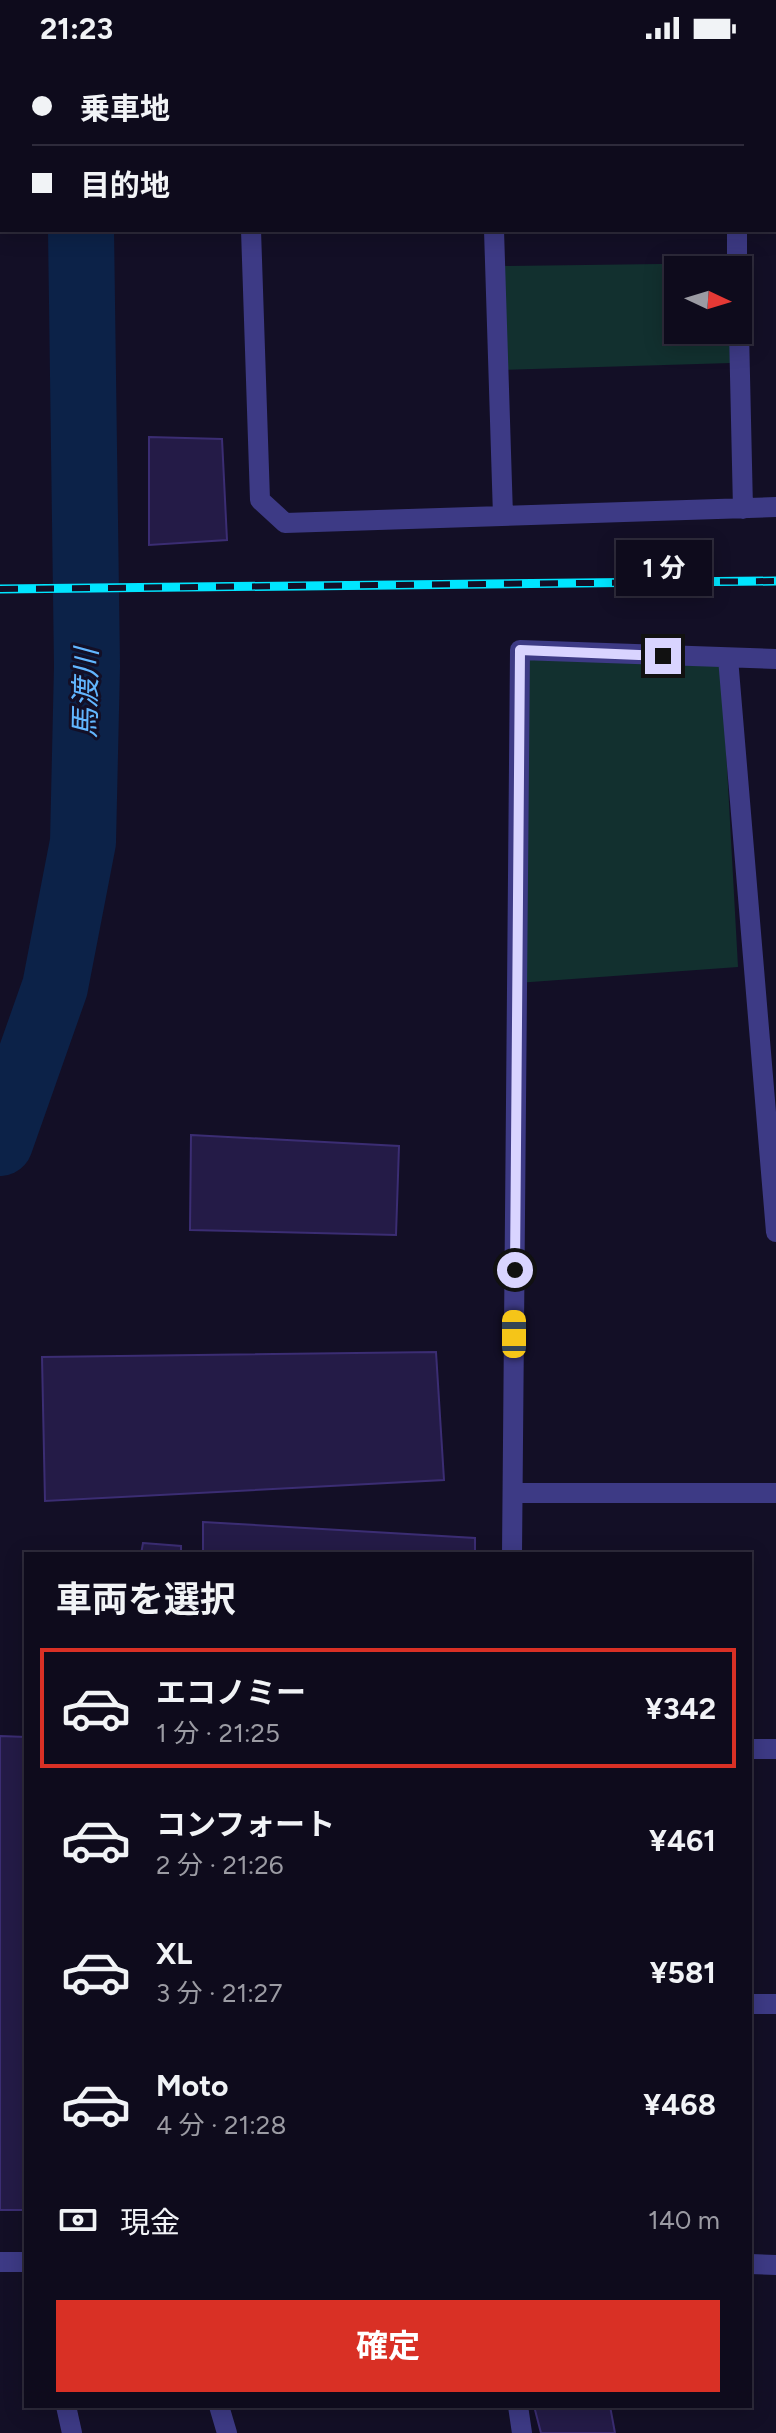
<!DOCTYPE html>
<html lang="ja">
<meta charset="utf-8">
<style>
body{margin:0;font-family:Figtree,"Noto Sans JP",sans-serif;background:#1c1929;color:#f1f3f6;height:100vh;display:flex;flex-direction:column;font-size:30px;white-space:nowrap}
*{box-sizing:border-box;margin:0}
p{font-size:26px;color:#9b9ba3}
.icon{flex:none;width:44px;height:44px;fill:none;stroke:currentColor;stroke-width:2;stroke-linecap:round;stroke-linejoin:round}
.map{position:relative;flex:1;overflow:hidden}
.sheet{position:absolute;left:24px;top:1496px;width:728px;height:856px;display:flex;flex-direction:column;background:#0e0b1c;border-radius:0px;box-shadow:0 4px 20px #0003,0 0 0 2px #2e2b3b}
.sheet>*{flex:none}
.hud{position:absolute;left:0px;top:0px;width:776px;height:176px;box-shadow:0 4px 20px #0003,0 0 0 2px #2e2b3b;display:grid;align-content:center;height:176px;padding:0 32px;background:#0e0b1c}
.needle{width:52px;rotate:94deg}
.fabs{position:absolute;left:664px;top:200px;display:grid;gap:16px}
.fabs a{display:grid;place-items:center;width:88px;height:88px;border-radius:0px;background:#0e0b1c;box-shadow:0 4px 20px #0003,0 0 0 2px #2e2b3b;font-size:40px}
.end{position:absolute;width:36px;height:36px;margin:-18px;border:10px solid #d9d4ff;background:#111;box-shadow:0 0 0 4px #111}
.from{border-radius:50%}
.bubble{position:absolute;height:56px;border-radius:0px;background:#0e0b1c;box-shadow:0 4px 20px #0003,0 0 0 2px #2e2b3b;font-size:26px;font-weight:700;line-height:56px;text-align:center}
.car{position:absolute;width:24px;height:48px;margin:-24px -12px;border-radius:10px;box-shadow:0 0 6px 2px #0007;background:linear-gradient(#f5c518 24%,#345 0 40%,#f5c518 0 76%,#345 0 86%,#f5c518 0)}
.hud b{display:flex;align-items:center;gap:28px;height:76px;font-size:30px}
.hud b+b{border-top:2px solid #2e2b3b}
.hud i{width:20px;height:20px;background:#f1f3f6}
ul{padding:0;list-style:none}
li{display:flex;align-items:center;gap:24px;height:120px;margin:0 16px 12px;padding:0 16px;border:4px solid transparent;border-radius:0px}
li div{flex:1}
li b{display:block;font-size:30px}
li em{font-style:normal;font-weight:700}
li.on{border-color:#d93025}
li>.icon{width:72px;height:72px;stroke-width:1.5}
h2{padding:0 32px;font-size:36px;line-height:96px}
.pay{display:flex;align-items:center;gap:20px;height:88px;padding:0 32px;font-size:30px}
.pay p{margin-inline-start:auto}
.primary-button{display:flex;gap:16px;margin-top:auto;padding:16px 32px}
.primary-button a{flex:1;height:92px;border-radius:0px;background:#d93025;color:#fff;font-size:32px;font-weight:700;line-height:92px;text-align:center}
.status{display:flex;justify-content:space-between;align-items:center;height:56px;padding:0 40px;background:#0e0b1c;direction:ltr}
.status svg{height:22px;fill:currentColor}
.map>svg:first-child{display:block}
</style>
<div class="status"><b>21:23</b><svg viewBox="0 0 49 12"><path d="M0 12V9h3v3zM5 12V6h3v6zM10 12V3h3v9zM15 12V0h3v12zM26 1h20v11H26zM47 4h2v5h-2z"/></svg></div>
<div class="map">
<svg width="776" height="2377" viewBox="0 0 776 2377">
<rect width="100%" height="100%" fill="#130f26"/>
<path fill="#12302f" d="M737,207v7h-59v60h55l-2,33 -233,7 5,-104z
M520,594l201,8 17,309 -221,16z"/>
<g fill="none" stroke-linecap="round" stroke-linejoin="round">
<path stroke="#0c2248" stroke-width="66" d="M78,0v2
M0,1087l55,-156 28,-145 4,-176 -6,-436"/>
</g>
<path fill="#241b47" stroke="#3b2d73" stroke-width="2" d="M149,381l73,2 5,101 -78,5z
M191,1079l208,11 -3,89 -206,-5z
M436,1296l8,128 -399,21 -3,-144z
M203,1466l272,16v16h-272z
M143,1487l38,3v8h-40z
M0,1680l26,1v473h-26z
M534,2350h76l5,27h-74z"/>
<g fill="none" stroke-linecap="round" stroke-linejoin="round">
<path stroke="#3d3a85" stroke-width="20" d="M245,0v2
M489,0v2
M732,0l1,2
M251,174l9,270 25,23 491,-16
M494,174l9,286
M737,174v40
M738,231l5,222
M728,602l48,574
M513,1437h263
M512,1498l8,-904 256,9
M750,1693h26
M750,1948h26
M0,2206h26
M750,2208l26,1
M66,2350l6,27
M219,2350l8,27
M518,2350l4,27"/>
<g stroke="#00e5ff" stroke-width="9">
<path id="rail" d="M0,533l776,-8"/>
</g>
<use href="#rail" stroke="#130f26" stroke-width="6" stroke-dasharray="18" stroke-linecap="butt"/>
</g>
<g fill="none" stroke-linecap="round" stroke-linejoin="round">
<path stroke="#d9d4ff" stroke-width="10" d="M515,1214l5,-620 143,6"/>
</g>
<g text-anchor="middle" stroke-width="6" stroke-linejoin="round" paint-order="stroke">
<g font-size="30" font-style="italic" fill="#62b6ff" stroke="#130f26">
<text transform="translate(86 637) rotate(-89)" y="10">馬渡川</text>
</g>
</g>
</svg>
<div class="fabs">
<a><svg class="needle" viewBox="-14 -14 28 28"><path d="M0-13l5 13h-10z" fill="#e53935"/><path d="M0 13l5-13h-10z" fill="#9b9ba3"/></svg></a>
</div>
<i class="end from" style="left:515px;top:1214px"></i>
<i class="end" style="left:663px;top:600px"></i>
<div class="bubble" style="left:616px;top:484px;width:96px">1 分</div>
<i class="car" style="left:514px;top:1278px;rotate:0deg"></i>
<div class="hud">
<b><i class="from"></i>乗車地</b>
<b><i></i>目的地</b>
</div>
<section class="sheet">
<h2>車両を選択</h2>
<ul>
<li class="on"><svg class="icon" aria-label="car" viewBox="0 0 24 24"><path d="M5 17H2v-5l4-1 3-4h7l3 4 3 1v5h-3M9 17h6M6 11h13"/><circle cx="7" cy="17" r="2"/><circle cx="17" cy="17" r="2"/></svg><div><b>エコノミー</b><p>1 分 · 21:25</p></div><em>¥342</em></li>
<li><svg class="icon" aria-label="car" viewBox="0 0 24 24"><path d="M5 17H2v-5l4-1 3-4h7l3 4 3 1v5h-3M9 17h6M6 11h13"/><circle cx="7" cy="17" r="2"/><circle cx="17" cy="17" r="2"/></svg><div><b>コンフォート</b><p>2 分 · 21:26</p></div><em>¥461</em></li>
<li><svg class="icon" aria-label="car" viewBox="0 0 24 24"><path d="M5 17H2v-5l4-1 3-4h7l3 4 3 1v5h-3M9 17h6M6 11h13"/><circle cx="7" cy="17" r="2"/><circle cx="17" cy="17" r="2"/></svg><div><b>XL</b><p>3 分 · 21:27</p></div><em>¥581</em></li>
<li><svg class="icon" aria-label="car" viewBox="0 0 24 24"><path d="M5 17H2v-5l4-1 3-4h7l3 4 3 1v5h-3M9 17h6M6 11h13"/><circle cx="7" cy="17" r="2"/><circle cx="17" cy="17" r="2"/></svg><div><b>Moto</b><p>4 分 · 21:28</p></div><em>¥468</em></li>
</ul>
<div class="pay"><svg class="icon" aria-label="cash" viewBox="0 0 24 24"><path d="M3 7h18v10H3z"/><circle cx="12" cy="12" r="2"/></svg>現金<p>140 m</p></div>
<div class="primary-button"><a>確定</a></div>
</section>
</div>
